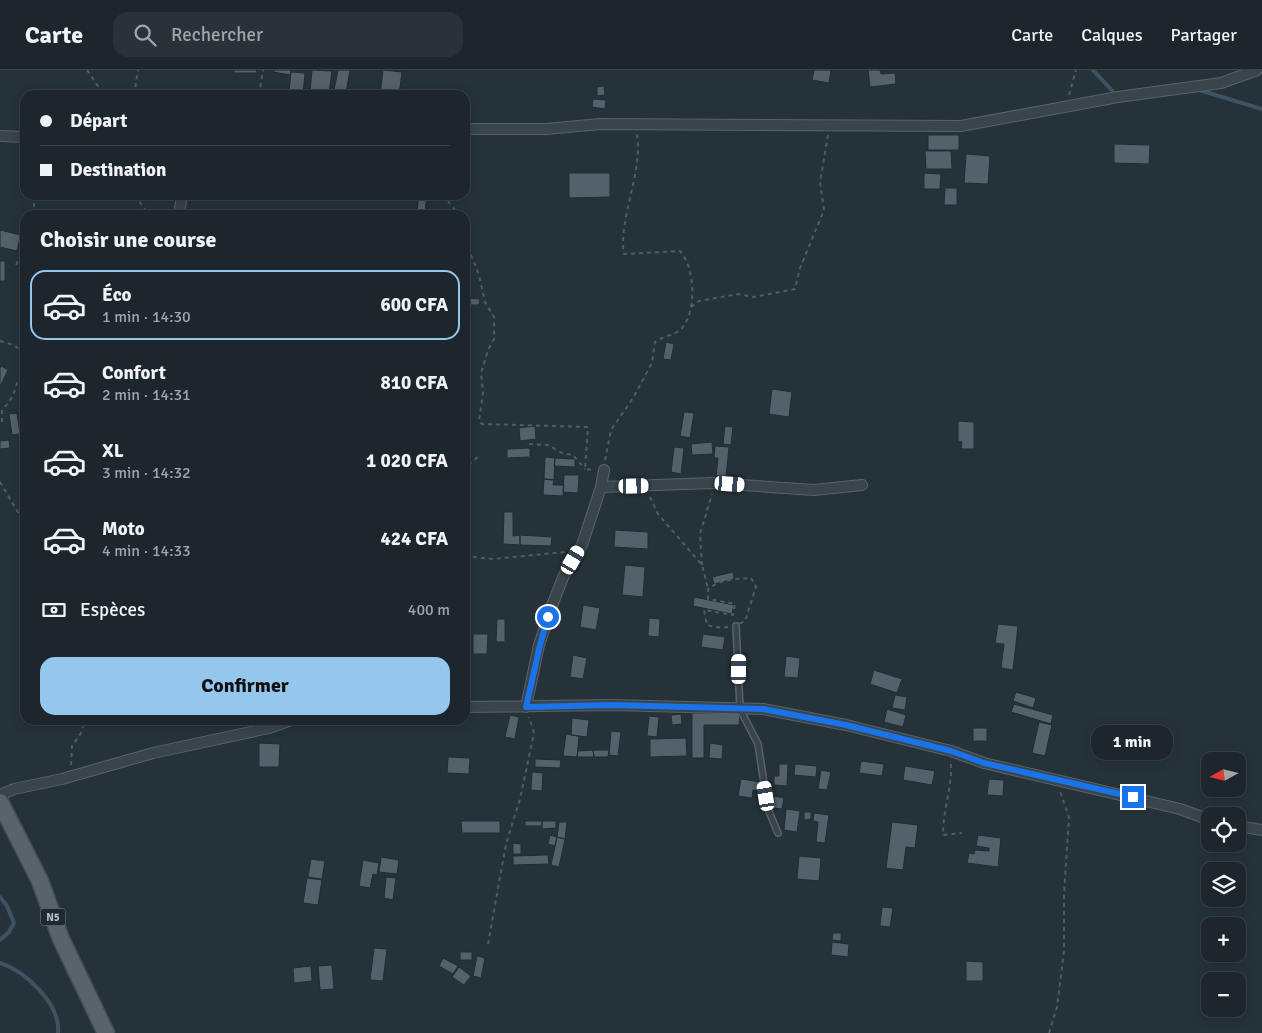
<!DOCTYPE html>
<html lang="fr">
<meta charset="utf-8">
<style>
body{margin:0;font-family:Signika,sans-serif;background:#293238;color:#f1f3f6;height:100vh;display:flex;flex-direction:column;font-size:19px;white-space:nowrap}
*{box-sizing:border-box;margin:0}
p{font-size:16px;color:#a0a5a9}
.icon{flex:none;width:28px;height:28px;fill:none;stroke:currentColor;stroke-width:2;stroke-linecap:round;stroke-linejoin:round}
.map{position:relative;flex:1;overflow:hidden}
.side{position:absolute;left:20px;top:140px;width:450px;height:515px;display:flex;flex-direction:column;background:#1c262c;border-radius:15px;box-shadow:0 2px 12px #0003,0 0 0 1px #3a4348}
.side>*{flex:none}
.banner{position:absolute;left:20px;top:20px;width:450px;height:110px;border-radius:15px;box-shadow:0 2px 12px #0003,0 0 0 1px #3a4348;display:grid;align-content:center;height:110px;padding:0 20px;background:#1c262c}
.needle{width:32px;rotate:262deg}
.fabs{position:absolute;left:1201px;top:682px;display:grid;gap:10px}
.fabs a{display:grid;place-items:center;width:45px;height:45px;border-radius:10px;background:#1c262c;box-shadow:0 2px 12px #0003,0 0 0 1px #3a4348;font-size:25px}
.end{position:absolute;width:22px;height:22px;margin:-11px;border:6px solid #1a73e8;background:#fff;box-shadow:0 0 0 2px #fff}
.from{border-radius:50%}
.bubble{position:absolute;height:35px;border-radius:15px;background:#1c262c;box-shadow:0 2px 12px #0003,0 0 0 1px #3a4348;font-size:16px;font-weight:800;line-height:35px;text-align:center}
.car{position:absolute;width:15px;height:30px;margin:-15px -8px;border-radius:6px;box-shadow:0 0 4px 1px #0007;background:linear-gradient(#fff 24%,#345 0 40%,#fff 0 76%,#345 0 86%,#fff 0)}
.banner b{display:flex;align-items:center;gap:18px;height:48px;font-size:19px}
.banner b+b{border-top:1px solid #3a4348}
.banner i{width:12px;height:12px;background:#f1f3f6}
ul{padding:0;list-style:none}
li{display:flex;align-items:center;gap:15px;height:70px;margin:0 10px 8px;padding:0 10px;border:2px solid transparent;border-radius:15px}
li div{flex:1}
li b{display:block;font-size:19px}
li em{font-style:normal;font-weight:800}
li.selected{border-color:#95c6eb}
li>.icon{width:45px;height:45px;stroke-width:1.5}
h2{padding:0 20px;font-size:22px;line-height:60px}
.pay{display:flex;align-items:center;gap:12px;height:55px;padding:0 20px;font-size:19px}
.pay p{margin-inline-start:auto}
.action{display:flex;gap:10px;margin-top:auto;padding:10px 20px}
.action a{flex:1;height:58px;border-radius:15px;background:#95c6eb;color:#111;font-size:20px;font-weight:800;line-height:58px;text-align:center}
header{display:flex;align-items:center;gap:30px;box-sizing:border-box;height:70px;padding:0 25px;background:#1c262c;border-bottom:1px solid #3a4348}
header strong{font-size:24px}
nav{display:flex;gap:28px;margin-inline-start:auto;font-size:18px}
.search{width:350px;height:45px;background:#293238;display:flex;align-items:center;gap:12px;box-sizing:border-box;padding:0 18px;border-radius:15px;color:#a0a5a9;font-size:19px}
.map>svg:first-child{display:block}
</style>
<header>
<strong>Carte</strong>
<div class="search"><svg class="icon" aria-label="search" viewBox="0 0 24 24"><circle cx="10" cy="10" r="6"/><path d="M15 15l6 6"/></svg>Rechercher</div>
<nav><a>Carte</a><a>Calques</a><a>Partager</a></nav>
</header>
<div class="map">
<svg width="1262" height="963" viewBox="0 0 1262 963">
<rect width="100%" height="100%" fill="#26323a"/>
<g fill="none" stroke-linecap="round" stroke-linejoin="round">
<path stroke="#3e5361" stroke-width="4" d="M1093,0l24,26
M1199,20l63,19
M0,827l7,9 7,17 -5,9 -9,8
M0,893c25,8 61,41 58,70"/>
</g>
<path fill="#54616a" stroke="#212b32" d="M234,0h22l1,3h-23z
M274,0h17l-1,5 -16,-3z
M312,0l20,1 -3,22 -19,-2z
M338,0h12l-4,23 -12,-3z
M383,0l19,2 -3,23h-19z
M814,0h17l-2,13 -17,-3z
M868,0h12l1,4 14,-1 1,11 -26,3z
M291,2l14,1 -2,21 -14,-2z
M604,16l1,9 -8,1v-9z
M593,29l13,1 -1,9 -13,-2z
M928,65h31v15h-31z
M1114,74l36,1 -1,19 -35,-1z
M925,81h26l1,18h-26z
M966,84l24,2 -2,28 -24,-1z
M569,103h41v24l-41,1z
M924,103l17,1 -1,15h-16z
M945,118h12v17h-13z
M419,125h8l-2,16 -8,-1z
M0,160l21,5 -4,16 -17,-4z
M0,191h5v20h-5z
M466,228l14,1 -1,6h-14z
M465,238h6v14l-6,1z
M666,272l8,2 -3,16 -8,-1z
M465,284l7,1 -4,23 -3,-1z
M1,296l7,4 -8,17v-19z
M23,307h2v22l-6,-1z
M772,319l20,3 -3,25 -20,-3z
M684,342l10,1 -4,25 -10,-2z
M17,343l3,21 -8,1 -3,-21z
M958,351l16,1v27h-13l1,-7 -4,-1z
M535,356l1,13 -16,2 -1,-13z
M725,356l8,1 -2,18 -8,-1z
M9,370l1,8 -10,1v-8z
M712,372l1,12 -21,1 -1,-11z
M715,376l14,1 -3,30 -10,-1 2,-18h-4z
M674,377l10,1 -3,26 -10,-2z
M530,378v9l-23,1v-9z
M545,387l10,1 -1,22 -10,-1z
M555,388l20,1v8l-21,-1z
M564,405h15l-1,18 -15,-1z
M544,409l10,1 -1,5h11l-1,11 -20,-1z
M504,442h9v24l7,-1v10l-17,-1z
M615,460l33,2v17l-34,-2z
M520,465l32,2 -1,9 -31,-1z
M625,495l20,2 -2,30 -21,-2z
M733,502l1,7 -20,5 -2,-7z
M694,527l40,8 -2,9 -39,-8z
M583,535l17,3 -4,22 -16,-3z
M649,548l11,1 -1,18 -11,-1z
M497,549h8v23h-9z
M998,554l20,2 -5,44 -12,-2 3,-24 -9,-1z
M473,564h15l-1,20h-14z
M703,564l22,3 -2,13 -22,-3z
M573,585l14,3 -4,21 -13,-2z
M786,586l14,2 -2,20 -14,-1z
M874,600l28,9 -5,14 -27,-9z
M1016,622l20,6 -3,10 -20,-7z
M895,625l12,2 -2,13 -13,-2z
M1014,634l39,11 -2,9 -40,-12z
M887,639l19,6 -3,12 -19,-5z
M692,643h48l-1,12h-35v33h-12z
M681,644l1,10 -10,1 -1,-10z
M510,645l9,2 -4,22 -10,-2z
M649,646l10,1 -2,20 -10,-1z
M572,648l17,2 -2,17 -16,-2z
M1039,652l13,3 -7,31 -13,-3z
M973,658h14v13h-14z
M611,661l10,1 -3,24 -9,-1z
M566,664l13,2 -2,21 -14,-1z
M686,668l1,18 -37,1v-18z
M259,673l21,1 -1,23h-20z
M710,673l13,2 -1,14 -13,-1z
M593,680l1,7h-17l1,-6z
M593,680h16l-1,7h-14z
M448,687l22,1 -1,16 -22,-1z
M535,689l26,1 -1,8 -25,-1z
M861,691l23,3 -2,12 -23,-3z
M779,694h9l-1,22 -13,-1v-9h5z
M795,694l22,2 -1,11 -22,-2z
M905,696l30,5 -3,14 -29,-5z
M821,700l10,2 -4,18 -9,-1z
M532,702l11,1 -1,18 -11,-1z
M741,709l20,3 -2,9 -6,-1 -1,8 -14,-2z
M989,709l15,1 -1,16 -16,-1z
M774,726l10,2 -2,11 -9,-1z
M786,739l14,2 -3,21 -13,-2z
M804,742h7v7l-7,1z
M814,743l15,2 -4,28 -9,-1 2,-20 -5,-1z
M461,751h39v12h-38z
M525,751h17v5h-17z
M542,751h14v7l-14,1z
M559,752h8l-2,17 -8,-2z
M892,752l26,3 -3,23 -9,-1 -3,23 -17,-2z
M550,765l7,2 -2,9 -7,-2z
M978,765l23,3 -3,29 -31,-4 2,-10 5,1 1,-4 14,1v-3l-13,-2z
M557,767l8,2 -6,28 -8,-2z
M513,773l8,1v10h-8z
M548,785l1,9 -36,1v-9z
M799,786l22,2 -2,23 -22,-2z
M381,787l18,3 -2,14 -18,-2z
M311,789l14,2 -3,18 -14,-2z
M363,790l16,3 -2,12 -4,-1 -3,14 -11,-2z
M386,807l10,1 -3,22 -9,-2z
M307,808l15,2 -4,25 -15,-2z
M882,837l11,1 -3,19 -10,-1z
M833,863h8v8l-9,-1z
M832,872l17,2 -1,13 -17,-2z
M374,878l13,1 -4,32 -13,-1z
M460,882h12v8h-12z
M477,886l8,2 -4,20 -8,-2z
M443,888l15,8 -5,8 -14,-8z
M966,891l17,1v19h-17z
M332,895l2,24 -14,1 -2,-24z
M311,896l1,15 -18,2 -1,-15z
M459,897l12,9 -7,9 -12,-8z"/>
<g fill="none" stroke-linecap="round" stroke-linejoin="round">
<g stroke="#586269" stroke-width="8">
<path id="service" d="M736,556l4,83 18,35 10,65 10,24"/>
</g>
<g stroke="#586269" stroke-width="12">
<path id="minor" d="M465,59h81l54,-5 361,2 157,-29 103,-14 36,-13
M0,66l25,1
M179,145l3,-20
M601,417l112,-4 101,7 48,-5
M465,637l147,-2 151,4 83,16 105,26 33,12 196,46 30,11
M526,637l13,-62 14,-42 11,-28 18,-30 19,-58 3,-17
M0,725l14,-6 48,-10 91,-26 116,-25 22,-8
M1238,756l24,4"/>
</g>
<g stroke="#434d54" stroke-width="19">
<path id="primary" d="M0,732l40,79 21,58 45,94"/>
</g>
<path stroke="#4d5f5e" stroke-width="2" stroke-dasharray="4 4" stroke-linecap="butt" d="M87,0l17,25
M134,25l4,-25
M259,25l4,-25
M1069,25l7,-25
M33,125l2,20
M135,125l14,20
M443,125l16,20
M465,170l14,35 6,27 9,15v22l-6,11 -7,23 2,20 -4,28 3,3 106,3 -3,42 9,1
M16,195l9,-17
M691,237l8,-6 39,-7 15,3 42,-8 5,-21 24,-58 -4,-28 8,-47
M0,271c11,3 21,5 25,18
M2,352v-11l11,-15 4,-13 8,-11
M529,374l19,1 14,8 11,2 12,14
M605,390l6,-30 22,-32 19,-35 3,-21c8,-6 21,-7 27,-14 15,-17 13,-61 -2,-77l-56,3c-6,-34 19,-81 13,-120
M465,411l6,-19 10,-7
M0,412l25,42
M650,427l8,17 44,51 6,24
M465,486l28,3 72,-7
M702,495l-2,-31 12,-40
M751,508l5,9 -11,34c-13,7 -24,8 -38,4l-3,-15 29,5 2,-11 -27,-5v-10c12,-10 29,-10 43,-11z
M951,694c1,24 -8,46 -8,71l19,-2
M71,695l1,-19 9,-13 4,-13
M488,874l18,-100 14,-45 14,-66 -5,-16
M1049,963l8,-26 7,-56v-57l5,-77 -9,-26"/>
<use href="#service" stroke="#3a444b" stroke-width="5"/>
<use href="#minor" stroke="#3a444b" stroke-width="10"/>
<use href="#primary" stroke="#58636b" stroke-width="16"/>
</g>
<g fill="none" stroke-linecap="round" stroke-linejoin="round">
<path stroke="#1a73e8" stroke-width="6" d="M548,547l-8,28 -14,62 86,-2 151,4 83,16 105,26 33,12 149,34"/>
</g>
<g text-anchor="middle" stroke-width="5" stroke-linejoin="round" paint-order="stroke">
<rect fill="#1f2930" stroke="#899299" stroke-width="1" x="40.5" y="838.5" width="25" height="17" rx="4"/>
<g font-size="11" font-weight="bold" fill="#b6bfc6">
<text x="53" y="851">N5</text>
</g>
</g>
</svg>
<div class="fabs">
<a><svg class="needle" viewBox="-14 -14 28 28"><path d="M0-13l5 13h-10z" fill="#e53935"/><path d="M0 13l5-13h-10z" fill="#a0a5a9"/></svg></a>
<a><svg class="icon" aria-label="locate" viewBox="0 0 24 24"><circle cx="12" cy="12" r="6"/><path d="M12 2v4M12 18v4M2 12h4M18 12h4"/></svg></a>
<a><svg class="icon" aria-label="layers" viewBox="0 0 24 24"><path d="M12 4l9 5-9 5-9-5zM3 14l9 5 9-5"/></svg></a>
<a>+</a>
<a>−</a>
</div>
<i class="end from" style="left:548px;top:547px"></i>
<i class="end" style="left:1133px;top:727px"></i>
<div class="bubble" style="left:1091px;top:655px;width:82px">1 min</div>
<i class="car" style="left:730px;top:414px;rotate:94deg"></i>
<i class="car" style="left:634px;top:416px;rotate:89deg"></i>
<i class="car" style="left:573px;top:490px;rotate:30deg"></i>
<i class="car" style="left:739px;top:599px;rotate:1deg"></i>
<i class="car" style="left:766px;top:726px;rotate:351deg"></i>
<div class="banner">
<b><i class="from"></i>Départ</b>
<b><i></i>Destination</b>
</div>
<section class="side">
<h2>Choisir une course</h2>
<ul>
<li class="selected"><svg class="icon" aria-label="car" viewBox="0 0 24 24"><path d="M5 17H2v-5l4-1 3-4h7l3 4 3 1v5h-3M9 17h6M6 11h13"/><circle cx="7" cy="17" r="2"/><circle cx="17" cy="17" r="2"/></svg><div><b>Éco</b><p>1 min · 14:30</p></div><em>600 CFA</em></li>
<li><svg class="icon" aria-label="car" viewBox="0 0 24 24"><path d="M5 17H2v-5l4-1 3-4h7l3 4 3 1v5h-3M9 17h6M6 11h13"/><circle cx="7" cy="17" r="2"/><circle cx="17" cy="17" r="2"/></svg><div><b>Confort</b><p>2 min · 14:31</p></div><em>810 CFA</em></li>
<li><svg class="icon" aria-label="car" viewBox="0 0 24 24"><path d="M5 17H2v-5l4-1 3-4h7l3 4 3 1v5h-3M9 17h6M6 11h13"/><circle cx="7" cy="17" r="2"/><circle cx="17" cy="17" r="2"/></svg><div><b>XL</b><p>3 min · 14:32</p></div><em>1 020 CFA</em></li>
<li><svg class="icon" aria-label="car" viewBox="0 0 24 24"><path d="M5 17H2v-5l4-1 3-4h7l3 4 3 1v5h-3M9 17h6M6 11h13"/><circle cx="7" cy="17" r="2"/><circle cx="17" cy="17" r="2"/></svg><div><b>Moto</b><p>4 min · 14:33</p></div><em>424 CFA</em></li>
</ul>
<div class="pay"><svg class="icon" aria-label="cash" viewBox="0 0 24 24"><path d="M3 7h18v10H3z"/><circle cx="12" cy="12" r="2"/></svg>Espèces<p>400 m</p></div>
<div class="action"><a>Confirmer</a></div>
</section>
</div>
